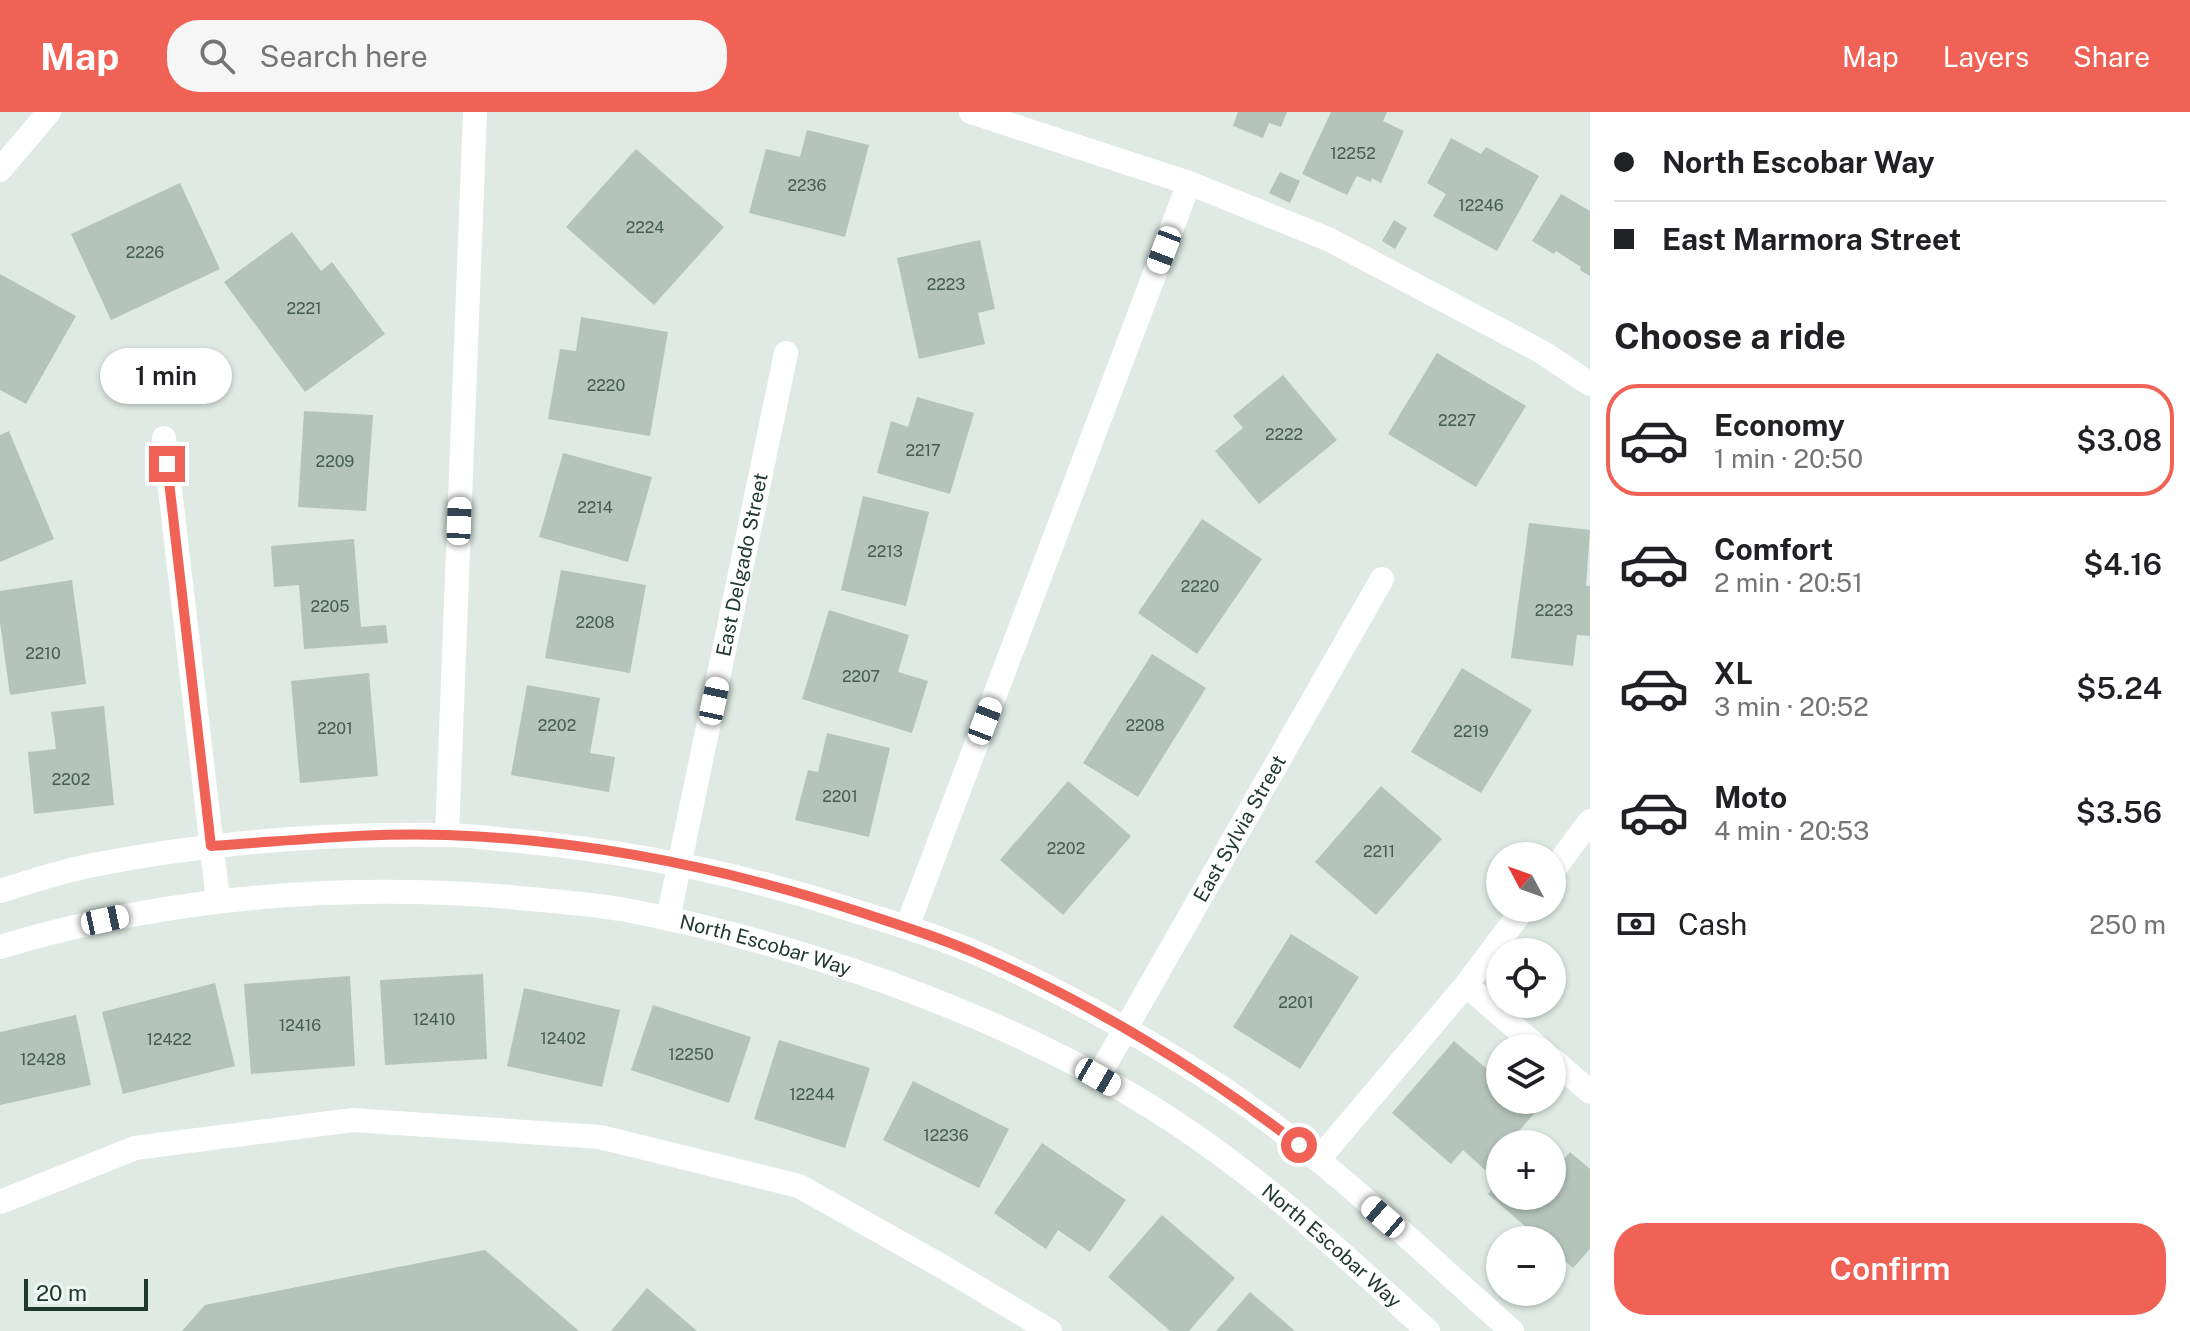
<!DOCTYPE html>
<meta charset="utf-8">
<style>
body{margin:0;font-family:"Public Sans",sans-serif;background:#f6f6f6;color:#202124;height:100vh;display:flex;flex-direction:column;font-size:30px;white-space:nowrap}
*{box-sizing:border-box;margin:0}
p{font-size:26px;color:#757577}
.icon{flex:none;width:44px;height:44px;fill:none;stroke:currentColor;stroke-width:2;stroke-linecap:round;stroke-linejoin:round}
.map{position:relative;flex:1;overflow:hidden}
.panel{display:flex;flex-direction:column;background:#fff;width:600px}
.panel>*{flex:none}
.guide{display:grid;align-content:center;height:176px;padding:0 24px;background:#fff}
.needle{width:52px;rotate:311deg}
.fabs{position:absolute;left:1486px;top:730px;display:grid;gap:16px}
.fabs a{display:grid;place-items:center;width:80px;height:80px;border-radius:50%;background:#fff;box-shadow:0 2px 6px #0004;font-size:40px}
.scale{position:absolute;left:24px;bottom:20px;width:124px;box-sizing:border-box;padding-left:8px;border:4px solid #20392e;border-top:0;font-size:22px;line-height:28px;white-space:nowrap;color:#20392e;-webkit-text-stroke:6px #eff7f1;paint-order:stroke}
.end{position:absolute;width:36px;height:36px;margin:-18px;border:10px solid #f06156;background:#fff;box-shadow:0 0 0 4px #fff}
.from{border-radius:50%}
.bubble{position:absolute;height:56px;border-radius:28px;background:#fff;box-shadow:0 2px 6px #0004;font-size:26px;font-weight:600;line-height:56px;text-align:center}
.car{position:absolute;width:24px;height:48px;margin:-24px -12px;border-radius:10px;box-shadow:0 0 6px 2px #0007;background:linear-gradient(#fff 24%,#345 0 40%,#fff 0 76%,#345 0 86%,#fff 0)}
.guide b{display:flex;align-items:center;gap:28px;height:76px;font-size:30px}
.guide b+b{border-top:2px solid #e0e0e0}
.guide i{width:20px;height:20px;background:#202124}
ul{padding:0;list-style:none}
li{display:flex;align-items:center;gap:24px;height:112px;margin:0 16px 12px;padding:0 8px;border:4px solid transparent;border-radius:32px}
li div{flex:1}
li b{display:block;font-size:30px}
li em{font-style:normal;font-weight:600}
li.active{border-color:#f06156}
li>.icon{width:72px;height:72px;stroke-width:1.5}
h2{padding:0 24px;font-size:36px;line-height:96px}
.pay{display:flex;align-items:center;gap:20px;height:88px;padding:0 24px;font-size:30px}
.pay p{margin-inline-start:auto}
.action{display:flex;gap:16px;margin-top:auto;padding:16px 24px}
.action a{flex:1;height:92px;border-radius:32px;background:#f06156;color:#fff;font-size:32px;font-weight:600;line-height:92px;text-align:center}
header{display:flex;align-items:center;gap:48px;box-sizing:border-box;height:112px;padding:0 40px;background:#f06156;color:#fff}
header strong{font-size:38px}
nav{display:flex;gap:44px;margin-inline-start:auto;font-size:28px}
.search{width:560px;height:72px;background:#f6f6f6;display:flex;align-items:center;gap:20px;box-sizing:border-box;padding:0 28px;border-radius:32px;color:#757577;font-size:30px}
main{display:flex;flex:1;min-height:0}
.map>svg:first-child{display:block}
</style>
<header>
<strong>Map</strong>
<div class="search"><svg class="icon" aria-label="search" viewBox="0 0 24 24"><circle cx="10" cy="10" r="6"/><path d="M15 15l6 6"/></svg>Search here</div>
<nav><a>Map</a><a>Layers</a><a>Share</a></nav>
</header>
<main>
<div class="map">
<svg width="1590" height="1219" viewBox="0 0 1590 1219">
<rect width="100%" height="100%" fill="#deeae3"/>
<path fill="#b4c4bb" d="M1238,0h49l-6,15 -12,-4 -6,15 -30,-12z
M1331,0h56l-4,9 21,10 -23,52 -9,-5 -1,4 -14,-6 -10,19 -45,-21z
M807,18l62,15 -24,92 -96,-24 17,-64 34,8z
M1451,26l30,16 5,-7 53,29 -42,75 -64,-35 13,-22 -19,-11z
M636,37l88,78 -70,78 -88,-78z
M1280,60l20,9 -10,22 -21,-10z
M180,71l40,86 -109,51 -40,-86z
M1561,82l29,17v65l-10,-6 1,-3 -25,-16 -2,3 -22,-13z
M1394,108l13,8 -12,21 -13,-8z
M292,120l29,39 11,-9 53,72 -80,58 -81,-110z
M980,128l15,69 -17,4 7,31 -66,15 -22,-101z
M0,162l76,42 -50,88 -26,-14z
M581,205l87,15 -18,104 -102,-17 12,-70 16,2z
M1437,241l89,53 -50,81 -88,-53z
M1283,263l54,65 -78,64 -44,-53 28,-23 -10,-12z
M917,285l57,16 -24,81 -73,-21 14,-52 17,6z
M304,299l69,4 -7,96 -68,-4z
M9,319l45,108 -54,23v-127z
M563,341l89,24 -24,85 -89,-25z
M863,384l66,16 -23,94 -65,-16z
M1202,407l60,40 -65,95 -59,-41z
M1529,411l61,7 -4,56h4v50l-13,-1 -4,31 -62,-8z
M354,427l7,88 25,-2 2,18 -84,6 -5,-64 -25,2 -3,-41z
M561,458l85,15 -16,88 -85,-15z
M72,468l14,104 -76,11 -10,-72v-32z
M829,498l80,25 -11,37 30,9 -16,52 -110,-34z
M1152,542l54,34 -68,109 -55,-34z
M1462,556l70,42 -51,83 -70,-41z
M369,561l9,103 -78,7 -9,-102z
M527,573l73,13 -10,55 25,4 -6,35 -98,-17z
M104,594l10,99 -80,9 -6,-62 28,-3 -5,-37z
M827,621l63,15 -21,89 -74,-17 13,-50 10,2z
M1068,669l63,55 -68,79 -63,-55z
M1381,674l61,53 -66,76 -61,-53z
M1291,822l68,43 -59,92 -67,-42z
M483,862l4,85 -102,6 -5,-85z
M350,864l5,90 -104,8 -7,-90z
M215,871l20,83 -112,28 -21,-82z
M524,876l96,22 -18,77 -95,-21z
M653,893l98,32 -22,66 -98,-33z
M76,903l15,70 -91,20v-73z
M779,928l91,28 -25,80 -91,-29z
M1454,929l46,39v20h23l13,11 -28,33h-8v9l-15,17 -22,-20 -12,14 -59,-51z
M913,969l96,48 -30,59 -96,-48z
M1042,1031l84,57 -36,52 -32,-22 -12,19 -52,-36z
M1570,1040l20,17v80l-17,19 -21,-19v-9h-11l-53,-46 12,-14v16h52v-33l5,4z
M1162,1103l73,63 -46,53h-19l-62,-54z
M485,1138l94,81h-397l23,-26z
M647,1176l50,43h-86z
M1250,1180l45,39h-79z"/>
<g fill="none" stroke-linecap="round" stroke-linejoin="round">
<path stroke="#fff" stroke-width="24" d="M971,0l218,71 139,56 214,113 48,32
M0,58l49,-58
M447,723l28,-723
M1552,760l38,-51
M907,815l282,-744
M1466,873l73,63
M1552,947l38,33
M1318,1048l148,-175 58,-77
M0,1090l135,-54 218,-28 247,17 199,49 146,82 105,63"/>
<g stroke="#fff" stroke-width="24">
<path d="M164,326l54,462"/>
<path d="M0,779c29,-9 59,-19 88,-25 116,-23 238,-33 356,-31 25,0 50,4 75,6 114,11 224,33 333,69 45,14 91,28 133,47 71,32 140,70 206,111 117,72 218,172 321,263"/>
<path id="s1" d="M668,807l118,-566"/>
<path id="s2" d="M0,835c166,-50 337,-64 510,-50 38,4 78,6 116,13 90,17 177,42 263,73 93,34 183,74 267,127 100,63 185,142 272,221"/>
<path id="s3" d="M1098,965l284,-498"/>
</g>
</g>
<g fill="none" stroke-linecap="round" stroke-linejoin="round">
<path stroke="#f06156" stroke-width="10" d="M167,352l44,382c78,-5 158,-14 236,-11 142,5 282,34 416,78 40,13 81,26 119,43 109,47 223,116 317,189"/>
</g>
<g text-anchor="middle" stroke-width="8" stroke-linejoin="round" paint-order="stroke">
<g font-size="16" fill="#455c51">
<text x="1353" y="47">12252</text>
<text x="807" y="79">2236</text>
<text x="1481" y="99">12246</text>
<text x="645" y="121">2224</text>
<text x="145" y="146">2226</text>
<text x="946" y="178">2223</text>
<text x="304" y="202">2221</text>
<text x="606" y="279">2220</text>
<text x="1457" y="314">2227</text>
<text x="1284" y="328">2222</text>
<text x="923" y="344">2217</text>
<text x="335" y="355">2209</text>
<text x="595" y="401">2214</text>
<text x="885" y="445">2213</text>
<text x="1200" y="480">2220</text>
<text x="330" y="500">2205</text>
<text x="1554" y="504">2223</text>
<text x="595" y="516">2208</text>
<text x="43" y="547">2210</text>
<text x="861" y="570">2207</text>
<text x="557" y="619">2202</text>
<text x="1145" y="619">2208</text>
<text x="335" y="622">2201</text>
<text x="1471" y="625">2219</text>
<text x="71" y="673">2202</text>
<text x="840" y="690">2201</text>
<text x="1066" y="742">2202</text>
<text x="1379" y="745">2211</text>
<text x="1296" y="896">2201</text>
<text x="434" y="913">12410</text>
<text x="300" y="919">12416</text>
<text x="563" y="932">12402</text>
<text x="169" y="933">12422</text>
<text x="691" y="948">12250</text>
<text x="43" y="953">12428</text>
<text x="812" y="988">12244</text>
<text x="946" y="1029">12236</text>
</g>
<g font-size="20" fill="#20392e" stroke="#eff7f1">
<text dy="7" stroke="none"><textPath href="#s1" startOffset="362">East Delgado Street</textPath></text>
<text dy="7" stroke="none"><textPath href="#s3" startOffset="286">East Sylvia Street</textPath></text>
<text dy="7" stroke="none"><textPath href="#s2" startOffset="776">North Escobar Way</textPath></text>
<text dy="7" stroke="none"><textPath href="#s2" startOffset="1424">North Escobar Way</textPath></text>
</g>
</g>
</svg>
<div class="fabs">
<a><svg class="needle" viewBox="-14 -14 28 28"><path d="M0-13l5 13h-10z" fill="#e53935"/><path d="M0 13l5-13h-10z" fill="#757577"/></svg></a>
<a><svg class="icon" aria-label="locate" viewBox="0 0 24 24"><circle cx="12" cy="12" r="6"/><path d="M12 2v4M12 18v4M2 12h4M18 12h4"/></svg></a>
<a><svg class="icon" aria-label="layers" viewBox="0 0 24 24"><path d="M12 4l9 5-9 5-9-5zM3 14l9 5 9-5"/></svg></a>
<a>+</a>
<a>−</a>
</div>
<div class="scale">20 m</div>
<i class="end from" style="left:1299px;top:1033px"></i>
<i class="end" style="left:167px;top:352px"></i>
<div class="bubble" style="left:100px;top:236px;width:132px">1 min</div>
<i class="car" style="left:1164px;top:138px;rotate:201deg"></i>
<i class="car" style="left:459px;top:409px;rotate:2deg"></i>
<i class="car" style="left:714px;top:589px;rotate:12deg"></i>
<i class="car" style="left:985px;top:609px;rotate:21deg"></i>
<i class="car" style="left:105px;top:808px;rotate:78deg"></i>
<i class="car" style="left:1098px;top:965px;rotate:120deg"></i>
<i class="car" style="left:1383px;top:1105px;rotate:311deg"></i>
</div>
<section class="panel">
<div class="guide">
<b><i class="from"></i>North Escobar Way</b>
<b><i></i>East Marmora Street</b>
</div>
<h2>Choose a ride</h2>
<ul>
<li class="active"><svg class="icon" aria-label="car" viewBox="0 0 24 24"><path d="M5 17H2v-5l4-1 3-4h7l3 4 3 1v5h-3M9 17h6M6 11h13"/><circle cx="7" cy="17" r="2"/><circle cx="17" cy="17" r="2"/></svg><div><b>Economy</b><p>1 min · 20:50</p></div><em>$3.08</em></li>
<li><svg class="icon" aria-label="car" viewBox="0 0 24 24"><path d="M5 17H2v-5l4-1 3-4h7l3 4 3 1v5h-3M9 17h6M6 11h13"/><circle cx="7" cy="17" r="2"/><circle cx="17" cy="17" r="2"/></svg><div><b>Comfort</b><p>2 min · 20:51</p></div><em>$4.16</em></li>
<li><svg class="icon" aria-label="car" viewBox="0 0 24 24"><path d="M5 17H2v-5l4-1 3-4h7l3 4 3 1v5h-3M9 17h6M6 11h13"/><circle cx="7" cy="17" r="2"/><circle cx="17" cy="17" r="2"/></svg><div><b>XL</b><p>3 min · 20:52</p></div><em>$5.24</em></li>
<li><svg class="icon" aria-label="car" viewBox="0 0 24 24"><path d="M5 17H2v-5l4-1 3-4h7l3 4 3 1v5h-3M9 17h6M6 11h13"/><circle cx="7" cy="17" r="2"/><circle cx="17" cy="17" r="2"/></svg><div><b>Moto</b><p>4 min · 20:53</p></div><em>$3.56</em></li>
</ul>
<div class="pay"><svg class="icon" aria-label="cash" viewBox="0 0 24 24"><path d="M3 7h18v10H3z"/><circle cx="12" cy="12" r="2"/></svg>Cash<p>250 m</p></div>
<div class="action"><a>Confirm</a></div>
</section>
</main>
